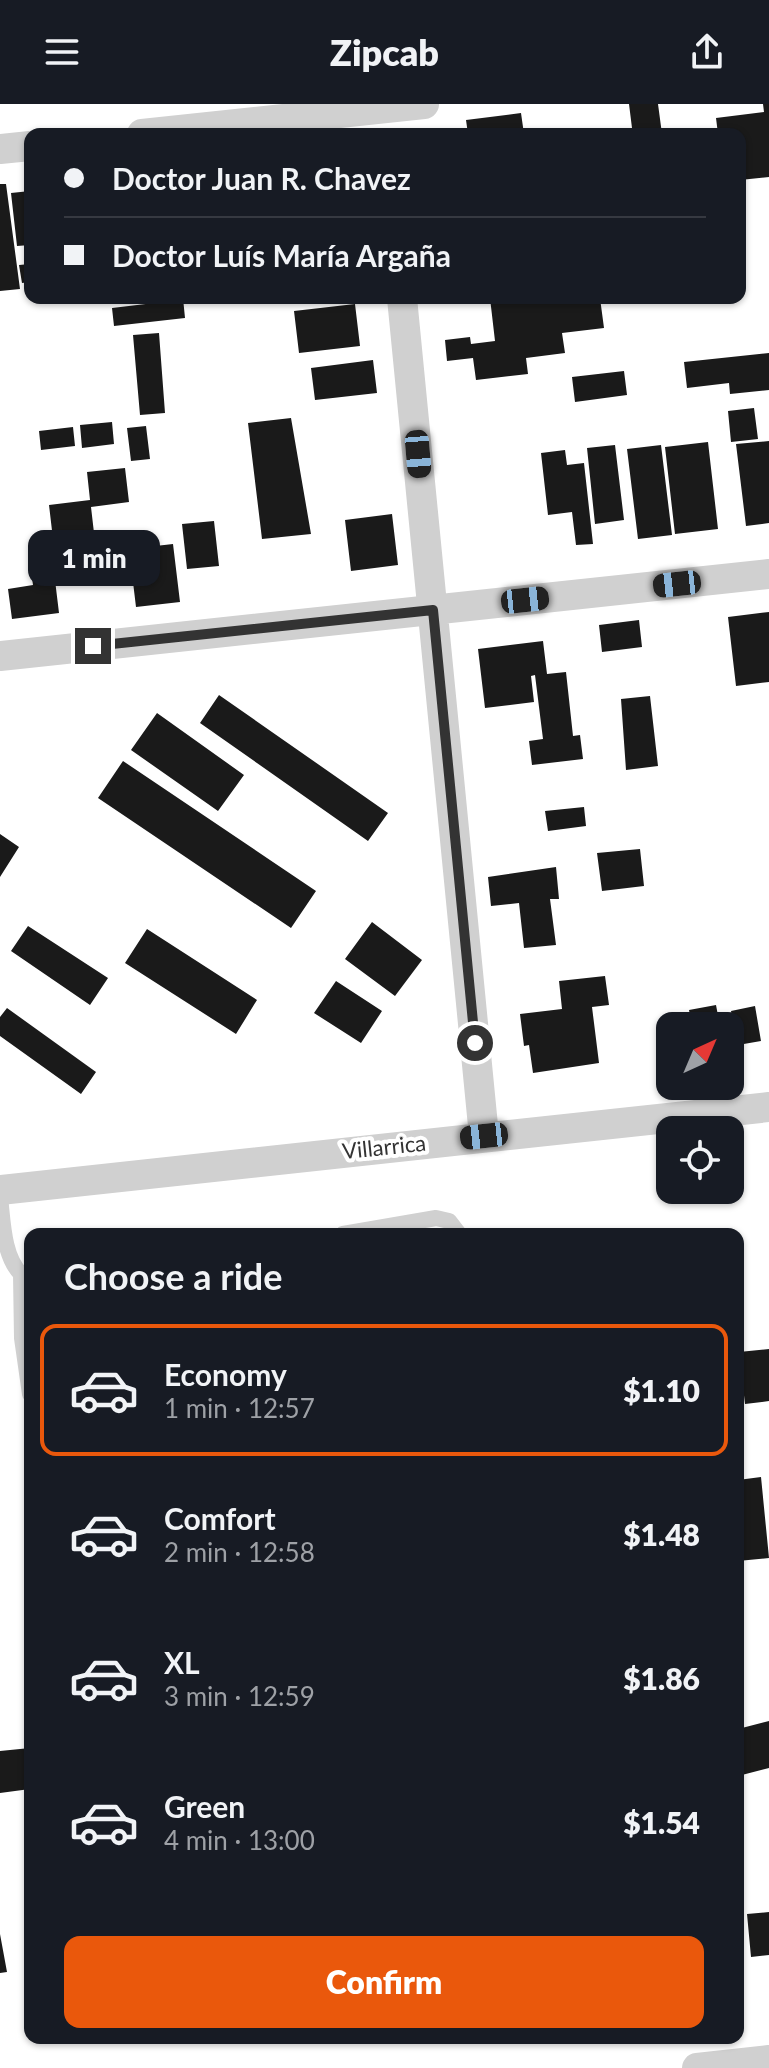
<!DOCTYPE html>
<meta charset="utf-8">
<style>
body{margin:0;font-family:Lato,sans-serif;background:#20242c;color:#f1f3f6;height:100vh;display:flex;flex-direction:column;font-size:30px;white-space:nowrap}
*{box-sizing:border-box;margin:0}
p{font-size:26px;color:#9ea1a6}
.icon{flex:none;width:44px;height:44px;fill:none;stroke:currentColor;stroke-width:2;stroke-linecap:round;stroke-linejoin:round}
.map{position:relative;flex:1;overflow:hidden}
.side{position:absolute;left:24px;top:1124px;width:720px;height:816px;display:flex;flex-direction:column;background:#171b24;border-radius:16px;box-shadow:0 2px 6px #0004}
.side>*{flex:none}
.guide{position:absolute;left:24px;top:24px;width:722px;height:176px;border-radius:16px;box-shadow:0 2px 6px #0004;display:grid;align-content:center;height:176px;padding:0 40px;background:#171b24}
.needle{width:52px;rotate:44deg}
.tools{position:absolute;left:656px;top:908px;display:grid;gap:16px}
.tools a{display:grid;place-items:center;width:88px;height:88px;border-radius:16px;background:#171b24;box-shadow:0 2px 6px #0004;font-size:40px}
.end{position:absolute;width:36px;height:36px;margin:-18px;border:10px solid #333;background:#fff;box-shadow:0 0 0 4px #fff}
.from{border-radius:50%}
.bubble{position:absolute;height:56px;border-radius:16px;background:#171b24;box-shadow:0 2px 6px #0004;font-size:26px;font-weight:800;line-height:56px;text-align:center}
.car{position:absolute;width:24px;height:48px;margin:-24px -12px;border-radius:10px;box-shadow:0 0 6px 2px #0007;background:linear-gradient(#222 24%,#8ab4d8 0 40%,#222 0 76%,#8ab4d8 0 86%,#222 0)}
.guide b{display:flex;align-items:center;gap:28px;height:76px;font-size:30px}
.guide b+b{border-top:2px solid #363941}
.guide i{width:20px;height:20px;background:#f1f3f6}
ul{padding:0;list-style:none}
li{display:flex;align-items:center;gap:24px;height:132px;margin:0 16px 12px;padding:0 24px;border:4px solid transparent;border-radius:16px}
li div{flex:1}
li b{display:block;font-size:30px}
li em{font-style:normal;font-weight:800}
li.active{border-color:#ea580c}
li>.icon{width:72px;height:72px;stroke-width:1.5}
h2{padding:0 40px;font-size:36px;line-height:96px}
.button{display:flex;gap:16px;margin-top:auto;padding:16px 40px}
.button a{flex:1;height:92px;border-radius:16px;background:#ea580c;color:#fff;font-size:32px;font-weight:800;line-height:92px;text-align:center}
header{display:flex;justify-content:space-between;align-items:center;height:104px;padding:0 40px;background:#171b24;font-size:36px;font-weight:800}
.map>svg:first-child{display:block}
</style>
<header><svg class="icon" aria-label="menu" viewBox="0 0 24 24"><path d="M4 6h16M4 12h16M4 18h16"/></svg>Zipcab<svg class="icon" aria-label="share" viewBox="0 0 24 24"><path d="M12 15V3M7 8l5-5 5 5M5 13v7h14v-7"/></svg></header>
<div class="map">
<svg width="769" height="1964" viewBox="0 0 769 1964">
<rect width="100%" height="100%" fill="#fff"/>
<path fill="#1a1a1a" d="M629,0h29l4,30h-63l33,-6z
M763,0h6v73l-29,3v-46h-22l-2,-16 48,-6z
M521,9l3,21h-56l-2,-14z
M0,80h6l14,105 -20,2z
M30,87v54l-13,1 -6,-53z
M30,160v18l-8,1 -3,-18z
M154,194h29l2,20 -71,8 -2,-18 42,-5z
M490,194h110l4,30 -42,5 3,20 -39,5 2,16 -52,6 -3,-22 -26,3 -2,-21 25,-3 1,7 24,-3z
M355,200l5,42 -61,7 -5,-42z
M159,229l6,80 -25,2 -7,-80z
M769,249v37l-39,4 -1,-11 -42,5 -3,-26z
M373,256l4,33 -62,7 -4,-32z
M624,267l3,24 -52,7 -3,-25z
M754,304l4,31 -27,3 -3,-31z
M291,314l20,116 -49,5 -14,-116z
M112,318l2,22 -32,4 -2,-23z
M146,322l4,33 -19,2 -4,-33z
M73,323l2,19 -34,4 -2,-19z
M769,337v82l-23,3 -10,-82z
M708,338l10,87 -43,5 -10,-87z
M615,341l9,75 -29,4 -8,-76z
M661,341l11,90 -34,4 -11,-90z
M565,346l2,15 17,-2 9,81 -17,1 -4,-33 -24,3 -7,-62z
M125,364l4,34 -38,5 8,69 -36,5 -3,-25h-5l-6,-51 41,-5 -3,-28z
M392,410l6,51 -47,6 -6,-51z
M214,417l5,45 -32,3 -5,-45z
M173,440l7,58 -44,5 -7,-58z
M51,443l8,66 -47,6 -4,-30 25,-4 -5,-35z
M769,508v70l-33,4 -8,-69z
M639,516l3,27 -40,5 -3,-27z
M543,537l4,33 19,-2 7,64 7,-1 3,24 -51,6 -3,-24 14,-2 -8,-64 -4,1 3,26 -49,6 -7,-59z
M219,591l169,118 -20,28 -168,-118z
M650,592l8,70 -32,4 -5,-71z
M157,609l87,62 -26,36 -87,-61z
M123,657l193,130 -25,37 -193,-130z
M584,703l2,19 -38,5 -3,-20z
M0,730l19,13 -19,30z
M640,745l4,37 -42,5 -5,-38z
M556,763l3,32h-9l6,46 -32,3 -5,-45 -28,3 -3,-29z
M372,818l50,38 -27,36 -50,-37z
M28,822l80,52 -18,27 -79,-54z
M147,825l110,71 -21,34 -111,-71z
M605,872l4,29 -17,2 7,56 -66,10 -4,-28 -5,1 -4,-32 42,-5 -3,-28z
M336,877l46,30 -21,32 -47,-30z
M716,901l4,21h-28l-3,-16z
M755,902l6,35 -23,4 -7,-34z
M7,904l89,64 -15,22 -81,-58v-19z
M685,918l1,4h-16v35l-7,1 -6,-35z
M769,1245v52l-24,3 -6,-52z
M761,1373l8,81 -31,3v-81z
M769,1617v47l-31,8v-47z
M30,1644v41l-30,4v-42z
M769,1808v43l-18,2 -4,-43z
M0,1830l7,38 -7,1z"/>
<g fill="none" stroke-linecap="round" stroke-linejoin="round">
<path stroke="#d0d0d0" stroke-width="16" d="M0,1093c3,24 3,59 21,77l1,64 8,56
M343,1130l93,-16 13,3 10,13"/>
<path stroke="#d0d0d0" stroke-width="30" d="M142,30l282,-30
M0,45l30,-3
M402,194l82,838
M0,552l769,-82
M0,1086l769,-83
M697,1964l72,-8"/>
</g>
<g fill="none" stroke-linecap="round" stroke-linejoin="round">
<path stroke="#333" stroke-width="10" d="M93,542l340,-36 42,433"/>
</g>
<g text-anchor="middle" stroke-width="8" stroke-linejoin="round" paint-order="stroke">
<g font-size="22" fill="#333" stroke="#fff">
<text transform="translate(384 1043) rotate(-6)" y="8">Villarrica</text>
</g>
</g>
</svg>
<div class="tools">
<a><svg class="needle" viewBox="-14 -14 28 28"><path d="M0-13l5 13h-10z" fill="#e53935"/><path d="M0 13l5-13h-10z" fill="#9ea1a6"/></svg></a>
<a><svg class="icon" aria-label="locate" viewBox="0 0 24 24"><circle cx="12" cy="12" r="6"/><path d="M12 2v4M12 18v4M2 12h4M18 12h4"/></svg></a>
</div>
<i class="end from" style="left:475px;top:939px"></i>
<i class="end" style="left:93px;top:542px"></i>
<div class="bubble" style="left:28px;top:426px;width:132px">1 min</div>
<i class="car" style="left:418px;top:350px;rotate:175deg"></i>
<i class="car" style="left:677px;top:480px;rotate:264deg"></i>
<i class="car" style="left:525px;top:496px;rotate:84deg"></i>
<i class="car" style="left:484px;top:1032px;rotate:264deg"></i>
<div class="guide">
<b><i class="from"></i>Doctor Juan R. Chavez</b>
<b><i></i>Doctor Luís María Argaña</b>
</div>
<section class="side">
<h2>Choose a ride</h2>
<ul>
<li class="active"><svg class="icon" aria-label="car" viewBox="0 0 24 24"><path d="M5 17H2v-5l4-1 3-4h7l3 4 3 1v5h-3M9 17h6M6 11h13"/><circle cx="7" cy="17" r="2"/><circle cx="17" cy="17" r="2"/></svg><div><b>Economy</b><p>1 min · 12:57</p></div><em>$1.10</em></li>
<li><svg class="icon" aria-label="car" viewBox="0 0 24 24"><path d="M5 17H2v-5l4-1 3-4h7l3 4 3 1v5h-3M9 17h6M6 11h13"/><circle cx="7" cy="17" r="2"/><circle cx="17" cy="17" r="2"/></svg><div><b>Comfort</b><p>2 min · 12:58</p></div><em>$1.48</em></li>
<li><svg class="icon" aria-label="car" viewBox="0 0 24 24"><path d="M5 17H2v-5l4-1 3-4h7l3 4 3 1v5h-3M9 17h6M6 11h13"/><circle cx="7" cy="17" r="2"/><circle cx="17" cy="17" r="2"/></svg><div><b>XL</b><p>3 min · 12:59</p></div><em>$1.86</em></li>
<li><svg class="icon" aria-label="car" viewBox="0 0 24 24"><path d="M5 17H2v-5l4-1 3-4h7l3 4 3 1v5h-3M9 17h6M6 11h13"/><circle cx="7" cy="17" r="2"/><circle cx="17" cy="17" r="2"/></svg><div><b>Green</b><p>4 min · 13:00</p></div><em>$1.54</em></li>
</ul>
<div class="button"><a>Confirm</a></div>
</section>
</div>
